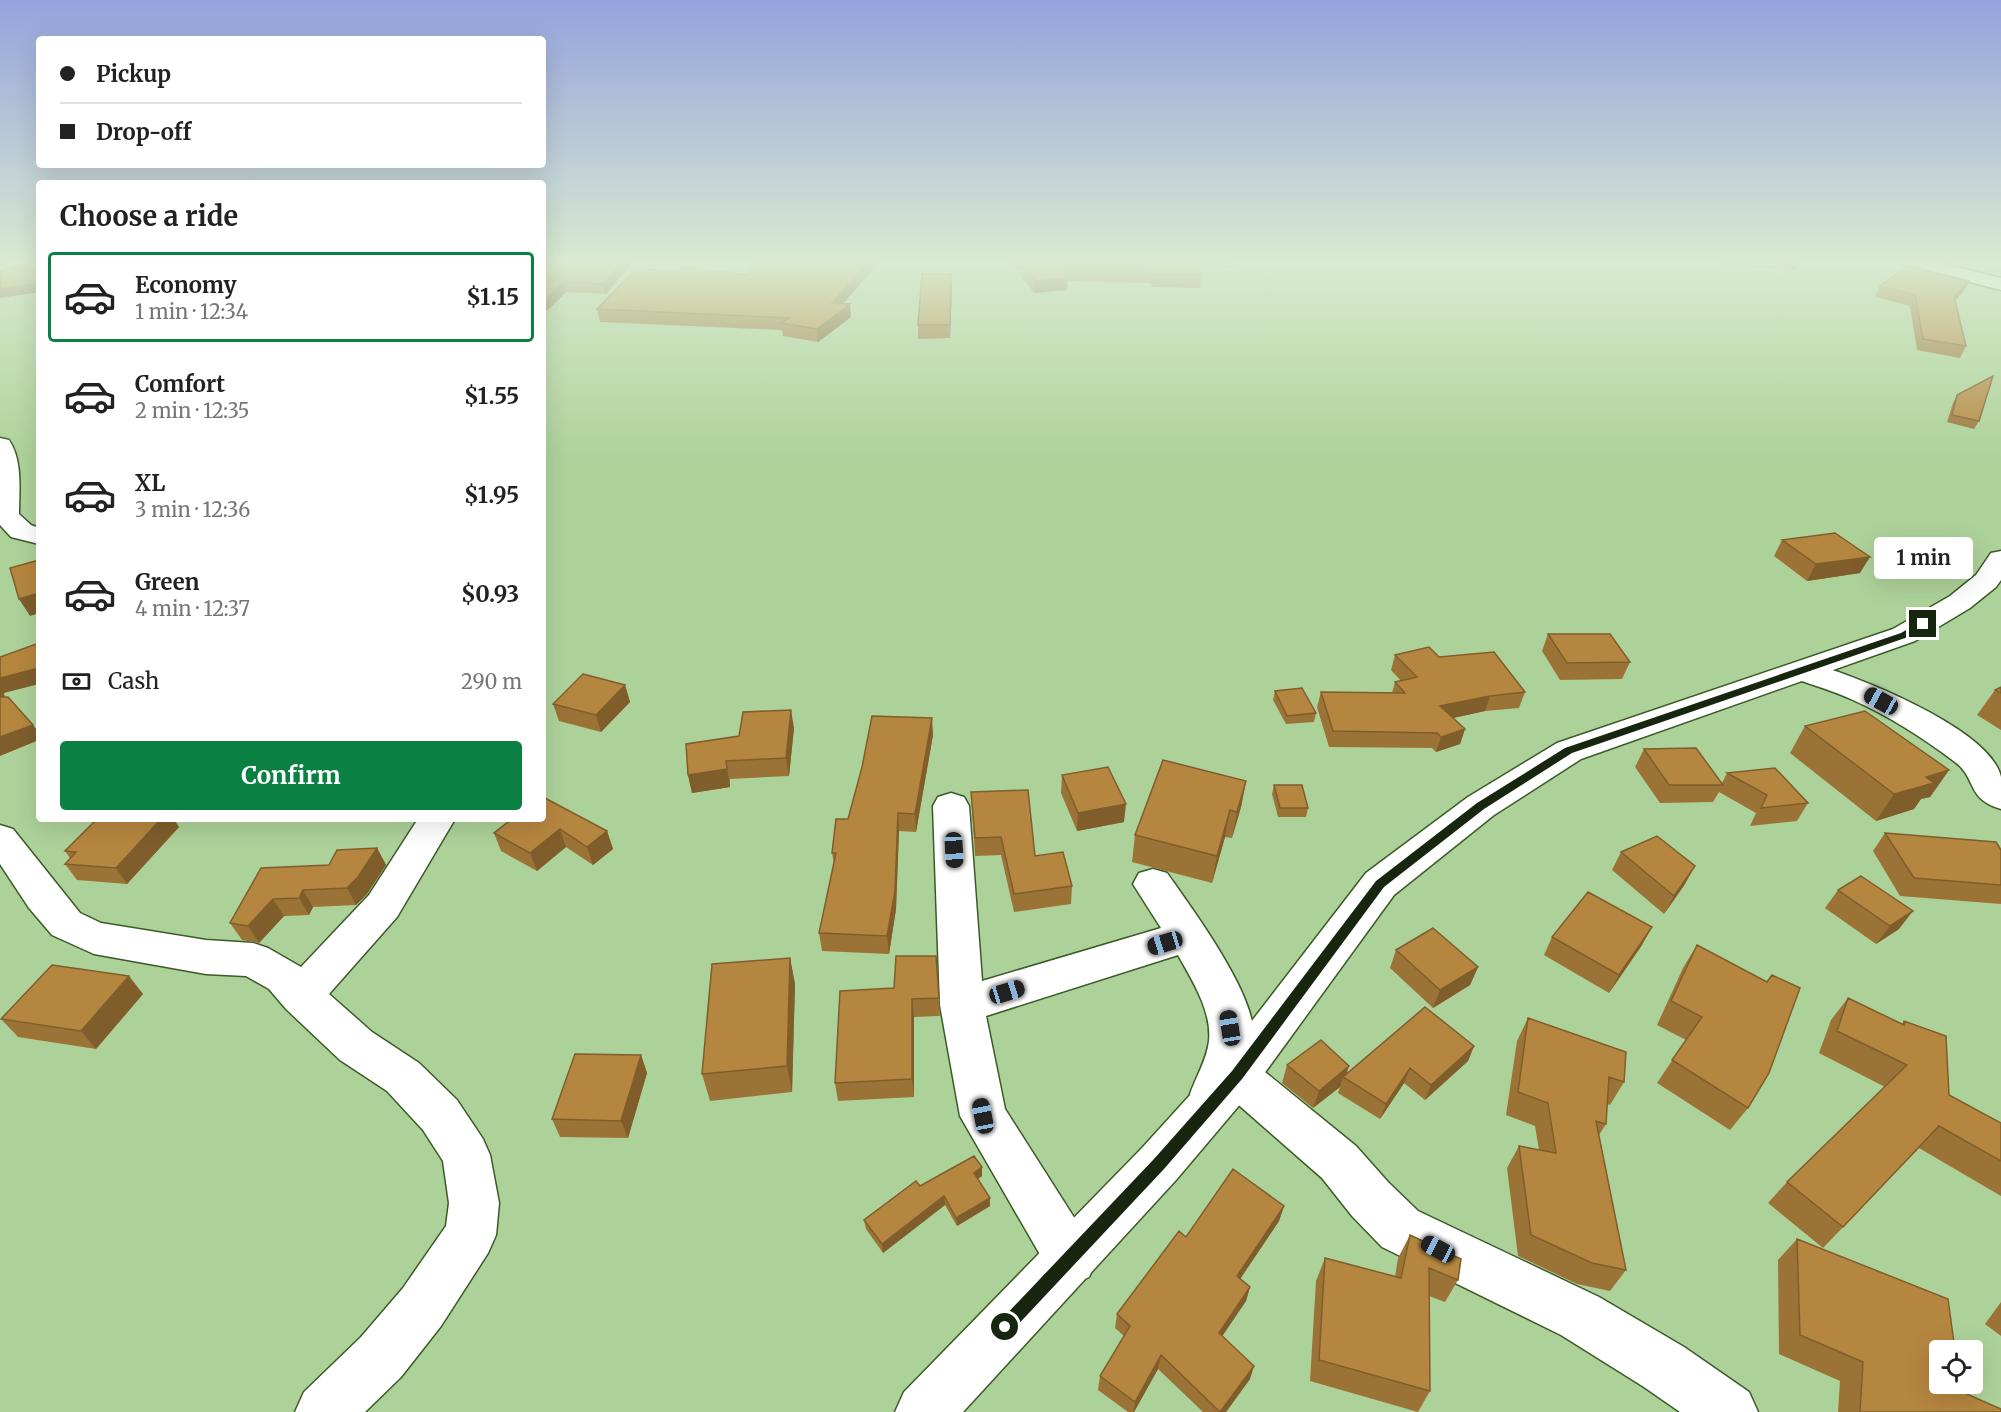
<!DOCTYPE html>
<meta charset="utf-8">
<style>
body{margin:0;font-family:Merriweather,serif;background:#f2f2f2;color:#222;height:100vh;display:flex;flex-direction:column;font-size:22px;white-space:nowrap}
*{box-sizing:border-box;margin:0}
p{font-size:20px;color:#767676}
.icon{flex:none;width:33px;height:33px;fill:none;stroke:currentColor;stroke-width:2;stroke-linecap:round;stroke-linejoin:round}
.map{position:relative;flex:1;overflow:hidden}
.side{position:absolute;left:36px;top:180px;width:510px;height:642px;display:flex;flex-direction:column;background:#fff;border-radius:6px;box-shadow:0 6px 24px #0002}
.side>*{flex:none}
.guide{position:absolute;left:36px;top:36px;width:510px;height:132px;border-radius:6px;box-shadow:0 6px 24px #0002;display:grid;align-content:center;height:132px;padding:0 24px;background:#fff}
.buttons{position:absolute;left:1929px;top:1340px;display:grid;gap:12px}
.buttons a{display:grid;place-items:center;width:54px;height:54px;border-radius:6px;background:#fff;box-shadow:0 6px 24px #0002;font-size:30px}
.end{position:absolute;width:27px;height:27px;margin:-14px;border:8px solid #182610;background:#fff;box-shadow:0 0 0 3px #fff}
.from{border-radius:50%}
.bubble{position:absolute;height:42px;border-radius:6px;background:#fff;box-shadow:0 6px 24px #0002;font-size:20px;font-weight:700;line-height:42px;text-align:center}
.car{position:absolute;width:18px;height:36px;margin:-18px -9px;border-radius:8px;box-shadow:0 0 4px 2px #0007;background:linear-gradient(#222 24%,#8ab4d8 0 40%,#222 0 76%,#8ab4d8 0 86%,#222 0)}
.guide b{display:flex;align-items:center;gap:21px;height:57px;font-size:22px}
.guide b+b{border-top:2px solid #e0e0e0}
.guide i{width:15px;height:15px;background:#222}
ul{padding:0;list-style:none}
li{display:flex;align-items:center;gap:18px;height:90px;margin:0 12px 9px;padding:0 12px;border:3px solid transparent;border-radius:6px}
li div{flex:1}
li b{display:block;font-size:22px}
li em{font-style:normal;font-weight:700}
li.current{border-color:#0b8043}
li>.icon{width:54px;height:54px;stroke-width:1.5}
h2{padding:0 24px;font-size:27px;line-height:72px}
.pay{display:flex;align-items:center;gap:15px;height:66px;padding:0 24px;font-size:22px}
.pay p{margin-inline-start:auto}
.button{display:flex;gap:12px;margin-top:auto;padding:12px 24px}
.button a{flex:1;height:69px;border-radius:6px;background:#0b8043;color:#fff;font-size:24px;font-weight:700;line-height:69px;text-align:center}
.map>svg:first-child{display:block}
</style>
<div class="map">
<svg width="2001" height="1412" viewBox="0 0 2001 1412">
<rect width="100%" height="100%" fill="#add299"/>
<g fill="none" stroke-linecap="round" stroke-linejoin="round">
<g stroke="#3b5a27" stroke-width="3">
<path id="minor" d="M0,438l9,2c14,21 10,50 10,74l12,11 8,3v16l-28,-7 -11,-12z
M1804,661c45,12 186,66 197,116 0,9 0,22 0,32 -35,-10 -24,-31 -46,-47 -32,-24 -66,-46 -102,-62 -19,-9 -40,-15 -60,-22l-5,-7 5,-7z
M951,793l13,4 5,9 13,175 179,-53 -28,-44 6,-11 14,-4 14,4c26,37 80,110 86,154 1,11 -1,21 -4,32l107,87 32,36 30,29 181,86 85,50 65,45 9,20h-78l-36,-25 -83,-52 -179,-88 -30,-31 -30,-38 -89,-78 -4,9 -16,6 -16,-6 -7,-15c6,-17 17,-35 19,-53 3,-30 -17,-61 -31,-86l-192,61 19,93 84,132 8,18 -8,18 -18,8 -18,-8 -93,-161 -20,-111 -7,-199 5,-9z
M418,819h37l-58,98 -68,77 43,38 47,31 38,37 26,39 7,16 9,48 -3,32 -8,18 -47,73 -40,51 -36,35h-70l9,-20 57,-55 42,-49 43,-62 3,-23 -6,-42 -20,-31 -36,-39 -47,-31 -54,-51 -17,-20 -23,-13 -40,-2 -112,-20 -42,-19 -23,-27 -29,-44v-39l13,4 67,84 21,10 105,17 47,3 15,5 33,19 68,-72z"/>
</g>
<g stroke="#3b5a27" stroke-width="3">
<path id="secondary" d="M1900,261h32l69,17v12l-98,-25z
M2001,551v29l-5,7 -26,21 -55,33 -334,118 -87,56 -100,80 -141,194 -77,91 -213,232h-68l9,-20 238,-244 79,-87 145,-188 102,-76 89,-54 336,-114 57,-33 26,-21 15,-22z"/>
</g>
<use href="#minor" fill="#fff" fill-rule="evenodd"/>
<use href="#secondary" fill="#fff" fill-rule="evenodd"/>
</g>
<path fill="#9c7336" d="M543,261h86l1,5 -24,28 -40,-2 -19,19h-4z
M777,261h103l-37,43 8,13 -33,25 -35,-6 -1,-6 -182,-8 -3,-13 150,-34 29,-11z
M1008,261h227l-1,7 -36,-3 3,10 -1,13 -48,-1 -1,-4 -84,-2v9l-33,3 -18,-24z
M1716,261h85l-5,9 -78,-5z
M1880,286l83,6 -8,8 11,46 -6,12 -43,-8 -7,-44 -35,-9z
M952,287l-2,51 -32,1v-14z
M1957,396l22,25 -5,8 -27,-7 6,-19z
M1782,540l78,33 -53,8 -33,-25z
M1548,634l82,28 -8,17 -62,1 -18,-29z
M1395,655l44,2 86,35 -6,16 -34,3 -32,7 12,11 -5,15 -24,8 -4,-4 -103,-1 -12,-40 4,-15 71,1 3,-11 6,-1 -10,-11z
M625,685l5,17 -29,30 -42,-11 -6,-17z
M2001,687v43l-24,-15 18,-25z
M1275,691l41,22 -2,9 -28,2 -13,-24z
M1805,726l144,44 -19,27 -9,2 -7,10 -38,12 -86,-68z
M794,728l-5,48 -59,3v8l-38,6 -4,-18z
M933,735l-17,97 -17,-1 -3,78 -7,45 -67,-3 -3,-18 15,-69 -2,-11z
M1644,749l78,34 5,-10 81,30 -11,18 -47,5 6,-13 -37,-21 -6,10 -53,1 -25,-36z
M1062,775l62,47 -47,9 -16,-38z
M1246,781l-5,26 -9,31 -7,-1 -13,46 -80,-21 3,-27z
M1274,785l34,23 -2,9h-28l-6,-23z
M971,792l64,64 37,30 -1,18 -57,8 -13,-57 -26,1z
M512,819l95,12 6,18 -20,16 -27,-18 -29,24 -36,-20 -7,-18z
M179,827l-52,57 -50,-4 -12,-16 5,-6 -5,-7z
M1885,833l116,17v54l-101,-8 -27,-45z
M377,848l9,17 -19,29 -11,11 -43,2 -4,8 -25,1 -25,27 -17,-3 -12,-17 99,-58z
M1621,852l64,32 -21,30 -52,-44z
M1838,890l61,39 -23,15 -51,-36z
M1552,937l90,8 -33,48 -65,-38z
M1697,945l51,163 -18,22 -73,-47 29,-43 -29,-15 26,-57z
M1396,950l82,17 -8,18 -37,23 -43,-40z
M936,956l4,60 -26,1v80l-76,4 -3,-18 59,-95z
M790,958l5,26 -3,108 -82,9 -8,-27z
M143,994l-47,55 -78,-12 -17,-18z
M1848,998l54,26 2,-3 45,74 52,28v73l-82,-48 -96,100 -55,-45 19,-21 98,-95 -66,-34 12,-33z
M1528,1018l96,64 -14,23 -3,-1 -1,20 -7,11 27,135 -16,21 -33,-7 -59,-28 -11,-88 12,-22 20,4 -4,-24 -29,-11 11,-74z
M1474,1046l-6,15 -43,39 -21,-17 -24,36 -42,-26 2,-6 -27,21 -31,-25 5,-18 59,10z
M641,1055l6,18 -19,65 -68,-1 -8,-18z
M982,1167v9l-4,3 12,27 -33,20 -12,-21 -62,48 -17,-24 -2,-9 56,-34z
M1284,1206l-5,15 -39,58 10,8 -4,14 -24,35 28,43 -24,33h-23l-45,-43 -24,43h-6l-30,-22 2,-14 24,-40 -9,-8 2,-14 69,-77z
M1410,1235l48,45 -13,22 -16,-6 1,95 -12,21 -108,-31 6,-100 9,-23 70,19 3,-19z
M1797,1239l163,152 41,21h-163l2,-31 -61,-27 -1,-94z
M2001,1302v34l-16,-12z"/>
<path fill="#7f5e2c" d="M0,261h14l-14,5z
M623,261h6l1,5 -24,28 -3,-10z
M869,261h11l-47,54 -1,-12z
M951,274l1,13 -2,51v-13z
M1068,278l-1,12 -33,3 1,-12z
M1969,281l-6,11 -15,15 6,-11z
M564,282l2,10 -19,19 -3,-10z
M39,283v9l-39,6v-9z
M850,304l1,13 -33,25 -1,-13z
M1870,557l-10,16 -53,8 9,-17z
M39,593v20l-9,3 -11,-17z
M39,668v16l-35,9 4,19 -8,-11v-23z
M625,685l5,17 -29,30 -5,-17z
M1490,696l-5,15 -50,11 5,-16z
M791,710l3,18 -5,48 -3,-18z
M932,718l1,17 -17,97 -1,-18z
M33,725l6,8v7l-39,16v-19z
M1465,729l-5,15 -24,8 5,-15z
M726,761l4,26 -38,6 -4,-18z
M1949,770l-19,27 -9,2 -7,10 -38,12 18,-27 32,-17z
M1246,781l-5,26 -9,31 5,-26z
M1126,804l-2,18 -47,9 1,-18z
M1230,810l-5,27 -13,46 5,-27z
M898,813l1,18 -3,78 -7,45 -2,-18z
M161,819h13l5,8 -52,57 -11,-16z
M560,829l6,18 -29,24 -7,-18z
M607,831l6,18 -20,16 -6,-18z
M377,848l9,17 -19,29 -11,11 -9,-17z
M1695,866l-10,18 -21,30 10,-18z
M303,890l10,17 -4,8 -10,-17z
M273,899l11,17 -25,27 -11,-17z
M1913,911l-14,18 -23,15 14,-18z
M1652,927l-10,18 -33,48 10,-18z
M790,958l5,26 -3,108 -5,-26z
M1478,967l-8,18 -37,23 7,-18z
M129,976l14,18 -47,55 -15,-18z
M912,999l2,18v80l-2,-18z
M1474,1046l-6,15 -43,39 6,-15z
M641,1055l6,18 -19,65 -7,-17z
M1349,1066l-4,13 -2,-2 -3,10 -27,21 6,-17z
M1410,1068l-6,15 -24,36 6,-15z
M982,1167v9l-7,5 -1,-8z
M944,1196l1,9 -62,48 -1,-9z
M990,1198v8l-33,20 -1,-8z
M1284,1206l-5,15 -47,70 5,-15z
M1250,1287l-4,14 -31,46 4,-14z
M1161,1355l-3,14 -24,43h-1l2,-10z
M1254,1366l-4,13 -24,33h-6z"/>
<path fill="#b5863f" stroke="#7f5e2c" stroke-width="1.5" d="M32,261h7v22l-39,6v-18z
M543,261h80l-20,23 -39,-2 -20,19h-1z
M777,261h92l-37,42 18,1 -33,25 -36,-6 8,-5 -192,-9 39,-40 41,2 6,-4 64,8 6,-11h23z
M1020,261h177l4,14h-48l-1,-4 -92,-3 8,10 -33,3z
M1908,266l61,15 -15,15 12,50 -43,-7 -8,-44 -35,-9z
M922,274h29l-1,51h-32z
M1993,376l-14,45 -27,-6 5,-20z
M1835,533l35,24 -54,7 -34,-24z
M39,560v33l-20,6 -9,-31z
M1548,634h62l20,28 -63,1z
M39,643v25l-39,10v-21z
M1429,647l10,10 55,-5 31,40 -35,4 -50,10 25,23 -24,8 -4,-4 -104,-2 -12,-39 84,1 -10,-11 22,-5 -22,-22z
M583,674l42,11 -29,30 -43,-11z
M2001,687v6l-6,-3z
M1302,688l14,25 -29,3 -12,-25z
M0,697h8l25,28 -33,12z
M791,710l-5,48 -60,3 1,8 -39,6 -2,-31 53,-8 4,-24z
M1865,711l84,59 -23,7 8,6 -40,11 -89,-68z
M872,716l60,2 -17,96 -17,-1 -3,78 -8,45 -68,-3 17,-80h-4l4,-34h12l14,-52z
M1696,748l27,37h-54l-25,-36z
M1163,760l83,21 -9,31 -7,-2 -13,46 -82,-21z
M1108,767l18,37 -48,9 -16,-38z
M1775,768l33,35 -47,5 6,-13 -40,-22z
M1274,785h28l6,23h-28z
M1028,790l7,66 28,-4 9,34 -58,8 -13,-57 -26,1 -4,-46z
M543,797l64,34 -20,16 -27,-18 -30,24 -36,-20 18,-14h31z
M97,819h64l-45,49 -51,-4 11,-12 -11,-1z
M1885,833l111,9 5,8v35l-87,-7z
M1657,836l38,30 -21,30 -53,-44z
M377,848l-19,29 -11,11 -44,2 -4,8 -26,1 -25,27 -18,-3 31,-55 68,-3 8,-15z
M1861,876l52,35 -23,15 -52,-36z
M1588,892l64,35 -33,48 -67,-38z
M1433,928l45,39 -38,23 -44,-40z
M1697,945l70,37 5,-7 28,13 -31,85 -21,35 -76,-48 30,-43 -31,-16z
M896,956h40l3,42 -27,1v80l-77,4 5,-92 54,-3z
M790,958l-3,108 -85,8 10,-110z
M52,965l77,11 -48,55 -80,-12z
M1848,998l56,27v-4l42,15 3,59 52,28v38l-62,-35 -96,101 -56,-45 120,-117 -70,-34z
M1425,1007l49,39 -43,39 -21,-17 -24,36 -43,-27z
M1528,1018l98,34 -2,30 -15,-5 -3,47 -10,-3 30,149 -34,-7 -61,-28 -12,-89 37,7 -8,-50 -30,-11z
M1321,1040l28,26 -30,25 -32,-26z
M575,1054l66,1 -20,66 -69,-2z
M974,1156l8,11 -8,6 16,25 -34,20 -12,-22 -62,48 -18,-24 52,-39 4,5z
M1233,1169l51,37 -47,70 13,11 -31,46 35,33 -34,46 -59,-57 -26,47 -35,-26 30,-50 -13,-12 62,-83 7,6z
M1410,1235l51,24 -3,21 -29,-12 1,123 -111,-31 6,-102 76,20z
M1797,1239l151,60 7,51h-15v33h19l1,8 41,18v3h-141l3,-50 -63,-27z"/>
<linearGradient id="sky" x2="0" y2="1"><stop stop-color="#94a3dd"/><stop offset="0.57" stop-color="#daebd1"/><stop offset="1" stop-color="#daebd1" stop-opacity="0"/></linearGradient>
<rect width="2001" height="459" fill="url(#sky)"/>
<path fill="#182610" d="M1920,622l7,2 -19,13 -336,116 -88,56 -100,78 -142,192 -78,90 -153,163 -6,3 -5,-3 -3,-5 3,-6 154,-162 78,-88 144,-190 101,-78 88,-55 336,-115z"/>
</svg>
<div class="buttons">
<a><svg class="icon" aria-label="locate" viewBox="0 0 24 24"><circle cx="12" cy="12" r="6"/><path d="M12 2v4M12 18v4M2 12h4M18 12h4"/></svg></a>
</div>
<i class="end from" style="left:1005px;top:1327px"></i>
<i class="end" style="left:1923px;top:624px"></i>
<div class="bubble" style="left:1874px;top:537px;width:99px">1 min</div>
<i class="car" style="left:1881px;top:701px;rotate:299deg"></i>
<i class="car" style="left:954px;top:850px;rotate:177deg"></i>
<i class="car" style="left:1165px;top:943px;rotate:253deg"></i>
<i class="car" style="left:1007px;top:992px;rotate:73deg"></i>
<i class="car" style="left:1230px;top:1028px;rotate:351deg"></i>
<i class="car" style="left:983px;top:1116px;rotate:349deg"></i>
<i class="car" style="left:1438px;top:1249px;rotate:298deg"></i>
<div class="guide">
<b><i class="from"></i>Pickup</b>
<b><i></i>Drop-off</b>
</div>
<section class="side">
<h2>Choose a ride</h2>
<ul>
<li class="current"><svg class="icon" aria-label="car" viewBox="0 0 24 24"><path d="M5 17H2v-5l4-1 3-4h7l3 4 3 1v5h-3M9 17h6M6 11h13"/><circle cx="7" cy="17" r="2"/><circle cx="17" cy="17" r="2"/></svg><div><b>Economy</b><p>1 min · 12:34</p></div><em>$1.15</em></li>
<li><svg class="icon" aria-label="car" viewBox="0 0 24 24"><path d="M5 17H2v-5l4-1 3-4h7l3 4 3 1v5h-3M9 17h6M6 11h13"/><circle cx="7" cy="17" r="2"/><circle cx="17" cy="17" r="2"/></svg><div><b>Comfort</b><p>2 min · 12:35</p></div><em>$1.55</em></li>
<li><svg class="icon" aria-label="car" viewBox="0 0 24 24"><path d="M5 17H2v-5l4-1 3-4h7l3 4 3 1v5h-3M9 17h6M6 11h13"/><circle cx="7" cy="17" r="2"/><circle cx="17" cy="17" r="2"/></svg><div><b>XL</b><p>3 min · 12:36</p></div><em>$1.95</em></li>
<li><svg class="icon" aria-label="car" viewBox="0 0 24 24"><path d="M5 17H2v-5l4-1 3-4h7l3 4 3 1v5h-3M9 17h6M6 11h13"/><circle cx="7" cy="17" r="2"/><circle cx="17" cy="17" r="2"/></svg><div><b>Green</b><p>4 min · 12:37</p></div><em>$0.93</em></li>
</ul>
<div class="pay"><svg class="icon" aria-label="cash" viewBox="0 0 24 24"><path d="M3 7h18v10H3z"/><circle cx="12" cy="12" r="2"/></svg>Cash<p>290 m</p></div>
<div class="button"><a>Confirm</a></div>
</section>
</div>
